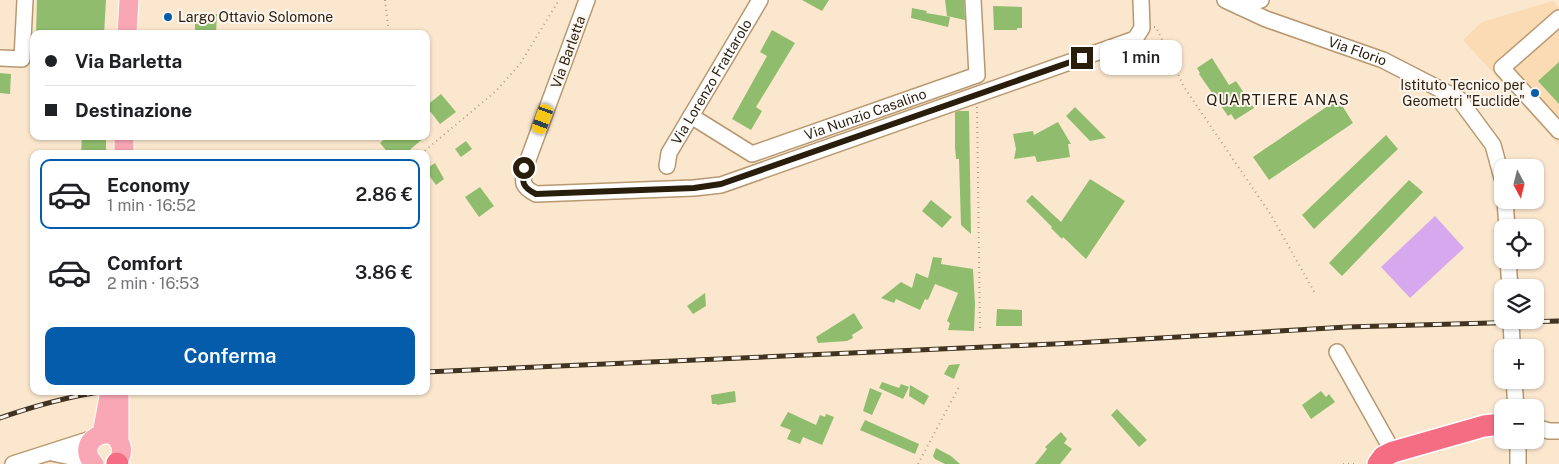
<!DOCTYPE html>
<html lang="it">
<meta charset="utf-8">
<style>
body{margin:0;font-family:"Public Sans",sans-serif;background:#f6f6f6;color:#202124;height:100vh;display:flex;flex-direction:column;font-size:19px;white-space:nowrap}
*{box-sizing:border-box;margin:0}
p{font-size:16px;color:#757577}
.icon{flex:none;width:28px;height:28px;fill:none;stroke:currentColor;stroke-width:2;stroke-linecap:round;stroke-linejoin:round}
.map{position:relative;flex:1;overflow:hidden}
.drawer{position:absolute;left:30px;top:150px;width:400px;height:245px;display:flex;flex-direction:column;background:#fff;border-radius:10px;box-shadow:0 1px 4px #0004}
.drawer>*{flex:none}
.hud{position:absolute;left:30px;top:30px;width:400px;height:110px;border-radius:10px;box-shadow:0 1px 4px #0004;display:grid;align-content:center;height:110px;padding:0 15px;background:#fff}
.needle{width:32px;rotate:173deg}
.fabs{position:absolute;left:1494px;top:159px;display:grid;gap:10px}
.fabs a{display:grid;place-items:center;width:50px;height:50px;border-radius:10px;background:#fff;box-shadow:0 1px 4px #0004;font-size:25px}
.end{position:absolute;width:22px;height:22px;margin:-11px;border:6px solid #291d0c;background:#fff;box-shadow:0 0 0 2px #fff}
.from{border-radius:50%}
.bubble{position:absolute;height:35px;border-radius:10px;background:#fff;box-shadow:0 1px 4px #0004;font-size:16px;font-weight:600;line-height:35px;text-align:center}
.car{position:absolute;width:15px;height:30px;margin:-15px -8px;border-radius:6px;box-shadow:0 0 4px 1px #0007;background:linear-gradient(#f5c518 24%,#345 0 40%,#f5c518 0 76%,#345 0 86%,#f5c518 0)}
.hud b{display:flex;align-items:center;gap:18px;height:48px;font-size:19px}
.hud b+b{border-top:1px solid #e0e0e0}
.hud i{width:12px;height:12px;background:#202124}
ul{padding:9px 0 0;list-style:none}
li{display:flex;align-items:center;gap:15px;height:70px;margin:0 10px 8px;padding:0 5px;border:2px solid transparent;border-radius:10px}
li div{flex:1}
li b{display:block;font-size:19px}
li em{font-style:normal;font-weight:600}
li.active{border-color:#055caa}
li>.icon{width:45px;height:45px;stroke-width:1.5}
.cta{display:flex;gap:10px;margin-top:auto;padding:10px 15px}
.cta a{flex:1;height:58px;border-radius:10px;background:#055caa;color:#fff;font-size:20px;font-weight:600;line-height:58px;text-align:center}
.map>svg:first-child{display:block}
</style>
<div class="map">
<svg width="1559" height="464" viewBox="0 0 1559 464">
<rect width="100%" height="100%" fill="#fbe7ce"/>
<path fill="#fadbb4" d="M1553,1l6,7v137l-96,-105 19,-18z"/>
<path fill="#d6a9ef" d="M1435,216l29,32 -54,50 -29,-31z"/>
<path fill="#8fbd6d" d="M37,0h69l-2,34h-68z
M802,0h27l-7,11z
M945,0h19l1,20 -18,-4z
M993,6l29,1v21h-5v2h-23z
M912,8l15,3 -1,2 24,4 -2,10 -37,-9z
M195,14h22l-1,20h-21z
M772,30l23,13 -39,64 6,4 -11,19 -19,-11 35,-63 -7,-4z
M1212,58l17,27 7,-4 18,27 -19,12 -4,-6 -3,2 -29,-42 1,-1 -3,-5z
M1559,62v42l-21,-23z
M0,73l11,1 -1,20 -10,-1z
M441,94l15,18 -16,12 -14,-18z
M1338,99l15,24 -84,57 -16,-23z
M1075,107l31,31 -16,3 -24,-25z
M958,111h11l2,123 -10,-9 -2,-66h-3l-1,-12v-35z
M1058,122l13,22h-3l2,13 -33,5 -2,-6 -21,3 2,-10 -3,-15 20,-3 1,4z
M1386,135l12,14 -84,80 -12,-14z
M82,136h24v18h-25z
M388,136h38l-21,18h-16l-9,-11z
M466,141l6,8 -11,8 -6,-8z
M435,163l9,16 -8,6 -10,-14v-2z
M1090,179l35,22 -39,58 -23,-22 -1,2 -11,-11 1,-1 -26,-26 6,-6 29,27z
M1409,180l14,12 -81,84 -13,-13z
M480,187l14,19 -15,11 -14,-20z
M931,200l21,17 -10,11 -20,-17z
M933,257l9,1 -1,6 32,5 2,35 -1,27 -26,-1 2,-7 -3,-2 11,-28 -23,-9 -7,16 -3,-1 -5,11 -24,-11 -2,4 -13,-5 20,-16 11,6 4,-15 12,5z
M705,293l1,13 -13,8 -6,-8z
M997,309l25,1v16h-26z
M854,313l9,15 -11,7 1,3 -6,3 -29,2 -2,-6z
M960,364l-6,15 -10,-5 5,-9z
M882,382l17,6 2,-4 8,3 -6,12 -24,-11z
M910,385l19,11 -5,9 -15,-9z
M870,388l12,5 -10,22 -9,-4z
M735,391l1,11 -19,3v-1h-5l-1,-9z
M1321,391l5,6 3,-3 6,8 -24,17 -9,-14z
M1117,409l30,31 -8,7 -28,-32z
M788,412l28,13 4,-10 5,2 1,-3 8,3 -12,28 -19,-8 -3,7 -13,-5 4,-9 -11,-4z
M865,420l54,24 -4,10 -55,-24z
M1061,432l6,7 -3,4 8,6 -12,15h-25l12,-15 -2,-2z
M936,448l15,8 9,8h-15l-10,-5 -2,-3z"/>
<g fill="none" stroke-linecap="round" stroke-linejoin="round">
<g stroke="#b79870" stroke-width="18">
<g id="minor">
<path d="M587,0l-62,168c-3,15 -3,19 11,26l158,-6 27,-3 414,-146 7,-11 -1,-28"/>
<path id="s1" d="M1225,0l41,19 117,41 76,39 34,46 9,33"/>
<path d="M1240,7l21,-7"/>
<path d="M1559,18l-57,50 57,63"/>
<path d="M0,58l22,1 3,-59"/>
<path id="s2" d="M691,116l61,38 225,-79 -4,-75"/>
<path id="s3" d="M667,166l2,-13 91,-153"/>
<path d="M1505,200l2,28"/>
<path d="M1508,260l2,28"/>
<path d="M1337,352l56,100"/>
<path d="M1514,380l2,28"/>
<path d="M1535,427l14,4h10"/>
<path d="M1518,440v24"/>
<path d="M52,453l39,8"/>
<path d="M13,464l81,-26"/>
</g>
</g>
<g stroke="#fff" stroke-width="21">
<path id="major" d="M127,34l2,-34
M124,154v-18
M102,434l8,-43
M119,442v-51
M94,464c-22,-23 20,-44 27,-18 2,7 -1,13 -5,18"/>
</g>
<g stroke="#fff" stroke-width="24">
<path id="highway" d="M117,463l1,1
M1378,464l5,-7 10,-5 91,-26 18,-2"/>
</g>
<path stroke="#b1a08a" stroke-width="2" stroke-dasharray="1 4" stroke-linecap="butt" d="M385,0l4,34
M1154,27h2l28,60 87,128 45,80
M977,107l3,224
M421,154l75,-63 24,-27 39,-64
M918,464l42,-79
M1343,464h12"/>
<use href="#minor" stroke="#fff" stroke-width="15"/>
<use href="#major" stroke="#f9a7b4" stroke-width="19"/>
<use href="#highway" stroke="#f56d82" stroke-width="21"/>
<g stroke="#403321" stroke-width="5">
<path id="rail" d="M426,372l649,-29 272,-16 212,-6
M0,418c34,-12 71,-22 106,-27"/>
</g>
<use href="#rail" stroke="#fdf6ee" stroke-width="3" stroke-dasharray="9" stroke-linecap="butt"/>
<g stroke="#b79870" stroke-width="18" stroke-linecap="butt">
<path id="minor-bridge" d="M1511,320l1,22"/>
</g>
<use href="#minor-bridge" stroke="#fff" stroke-width="15"/>
</g>
<g fill="none" stroke-linecap="round" stroke-linejoin="round">
<path stroke="#291d0c" stroke-width="6" d="M524,168c-2,15 -2,19 12,26l158,-6 27,-4 361,-126"/>
</g>
<g fill="#055caa" stroke="#fdf6ee" stroke-width="2">
<circle cx="168" cy="17" r="5"/>
<circle cx="1535" cy="93" r="5"/>
</g>
<g text-anchor="middle" stroke-width="4" stroke-linejoin="round" paint-order="stroke">
<g font-size="14" fill="#291d0c" stroke="#fdf6ee" text-anchor="start">
<text x="178" y="22">Largo Ottavio Solomone</text>
<text x="1525" y="90" text-anchor="end">Istituto Tecnico per<tspan x="1525" dy="16">Geometri "Euclide"</tspan></text>
</g>
<g font-size="14" fill="#291d0c" stroke="#fdf6ee">
<text transform="translate(568 52) rotate(-70)" y="5">Via Barletta</text>
<text dy="5" stroke="none"><textPath href="#s1" startOffset="142">Via Florio</textPath></text>
<text dy="5" stroke="none"><textPath href="#s3" startOffset="96">Via Lorenzo Frattarolo</textPath></text>
<text dy="5" stroke="none"><textPath href="#s2" startOffset="192">Via Nunzio Casalino</textPath></text>
</g>
<g font-size="15" letter-spacing="1" fill="#291d0c" stroke="#fdf6ee">
<text x="1278" y="105">QUARTIERE ANAS</text>
</g>
</g>
</svg>
<div class="fabs">
<a><svg class="needle" viewBox="-14 -14 28 28"><path d="M0-13l5 13h-10z" fill="#e53935"/><path d="M0 13l5-13h-10z" fill="#757577"/></svg></a>
<a><svg class="icon" aria-label="locate" viewBox="0 0 24 24"><circle cx="12" cy="12" r="6"/><path d="M12 2v4M12 18v4M2 12h4M18 12h4"/></svg></a>
<a><svg class="icon" aria-label="layers" viewBox="0 0 24 24"><path d="M12 4l9 5-9 5-9-5zM3 14l9 5 9-5"/></svg></a>
<a>+</a>
<a>−</a>
</div>
<i class="end from" style="left:524px;top:168px"></i>
<i class="end" style="left:1082px;top:58px"></i>
<div class="bubble" style="left:1100px;top:40px;width:82px">1 min</div>
<i class="car" style="left:543px;top:119px;rotate:200deg"></i>
<div class="hud">
<b><i class="from"></i>Via Barletta</b>
<b><i></i>Destinazione</b>
</div>
<section class="drawer">
<ul>
<li class="active"><svg class="icon" aria-label="car" viewBox="0 0 24 24"><path d="M5 17H2v-5l4-1 3-4h7l3 4 3 1v5h-3M9 17h6M6 11h13"/><circle cx="7" cy="17" r="2"/><circle cx="17" cy="17" r="2"/></svg><div><b>Economy</b><p>1 min · 16:52</p></div><em>2.86 €</em></li>
<li><svg class="icon" aria-label="car" viewBox="0 0 24 24"><path d="M5 17H2v-5l4-1 3-4h7l3 4 3 1v5h-3M9 17h6M6 11h13"/><circle cx="7" cy="17" r="2"/><circle cx="17" cy="17" r="2"/></svg><div><b>Comfort</b><p>2 min · 16:53</p></div><em>3.86 €</em></li>
</ul>
<div class="cta"><a>Conferma</a></div>
</section>
</div>
